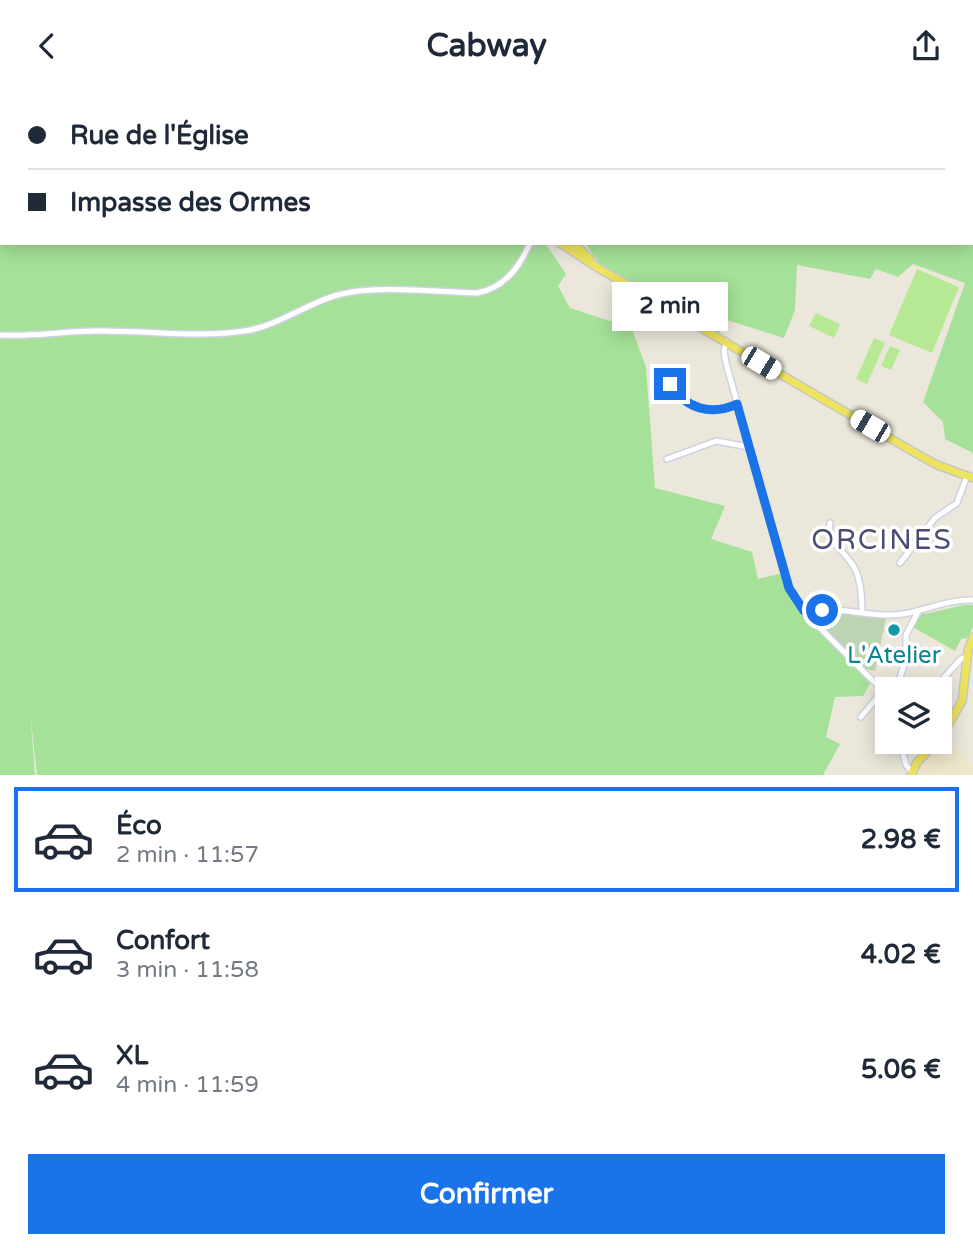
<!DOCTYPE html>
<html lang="fr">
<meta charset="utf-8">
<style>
body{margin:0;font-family:"Varela Round",sans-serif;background:#f2f2f3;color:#1f2937;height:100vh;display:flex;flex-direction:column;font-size:26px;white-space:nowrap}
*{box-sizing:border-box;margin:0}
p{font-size:23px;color:#747a83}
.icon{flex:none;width:38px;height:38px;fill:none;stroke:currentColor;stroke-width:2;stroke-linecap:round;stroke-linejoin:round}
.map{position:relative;height:684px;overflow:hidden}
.details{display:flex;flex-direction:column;background:#fff;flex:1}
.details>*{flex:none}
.guide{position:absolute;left:0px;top:0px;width:973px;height:154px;box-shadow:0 4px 18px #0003;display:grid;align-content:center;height:154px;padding:0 28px;background:#fff}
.controls{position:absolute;left:875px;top:586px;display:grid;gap:14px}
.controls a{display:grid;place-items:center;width:77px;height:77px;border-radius:0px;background:#fff;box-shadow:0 4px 18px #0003;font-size:35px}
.end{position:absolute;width:32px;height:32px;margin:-16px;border:9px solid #1a73e8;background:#fff;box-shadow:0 0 0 4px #fff}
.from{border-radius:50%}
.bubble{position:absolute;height:49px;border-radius:0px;background:#fff;box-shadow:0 4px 18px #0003;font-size:23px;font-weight:700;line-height:49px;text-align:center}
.car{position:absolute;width:21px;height:42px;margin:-21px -10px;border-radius:9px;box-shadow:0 0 5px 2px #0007;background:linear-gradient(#fff 24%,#345 0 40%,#fff 0 76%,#345 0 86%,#fff 0)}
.guide b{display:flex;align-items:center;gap:24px;height:66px;font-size:26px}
.guide b+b{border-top:2px solid #e0e1e3}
.guide i{width:18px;height:18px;background:#1f2937}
ul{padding:12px 0 0;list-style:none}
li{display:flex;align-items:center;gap:21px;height:105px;margin:0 14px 10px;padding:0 14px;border:4px solid transparent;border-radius:0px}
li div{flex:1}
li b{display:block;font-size:26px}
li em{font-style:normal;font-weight:700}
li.active{border-color:#1a73e8}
li>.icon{width:63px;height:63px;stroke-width:1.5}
.button{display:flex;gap:14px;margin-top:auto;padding:14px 28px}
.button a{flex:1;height:80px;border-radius:0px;background:#1a73e8;color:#fff;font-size:28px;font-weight:700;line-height:80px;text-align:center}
header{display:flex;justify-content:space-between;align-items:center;height:91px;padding:0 28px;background:#fff;font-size:32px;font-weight:700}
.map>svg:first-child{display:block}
</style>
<header><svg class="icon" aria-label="back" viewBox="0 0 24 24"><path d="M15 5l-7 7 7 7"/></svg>Cabway<svg class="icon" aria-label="share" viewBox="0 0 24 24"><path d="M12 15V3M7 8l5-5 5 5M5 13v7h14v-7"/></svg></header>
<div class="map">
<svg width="973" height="685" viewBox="0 0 973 685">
<rect width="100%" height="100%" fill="#ebe7db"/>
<path fill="#ede7cb" d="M944,647l29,27v10l-59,1 4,-10z"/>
<path fill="#a5e198" d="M0,0l249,2h-247v150h543l21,31 -8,12 12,22 43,14 11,-32 32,16 -23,26 13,35 9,121 70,18 -14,33 41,13 6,27 25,-6 14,30 75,77 -9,16 -28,1 -9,40 14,7 -17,31h-786l-7,-64 5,64h-35z
M465,0h508v362l-28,-14 -2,-17 -20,-20 42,-119 -52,-19 -15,13 -22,-8 -6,10 -73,-14 -2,45 -11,28 -57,-18 -8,13 -55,-32 -7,-15 -4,8 -54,-31 -14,-20h386v-150z
M964,514h9v22l-6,11 -6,1 -6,12 -44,-25 12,-14 2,2z"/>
<path fill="#bdd4b3" d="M821,520l65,7 -11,53 -14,-3 -48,-49 1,-7z"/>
<path fill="#b7e894" d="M917,178l42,18 -27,66 -43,-18z
M816,222l24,11 -6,14 -25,-12z
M874,247l11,5 -18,41 -11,-5z
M890,255l10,4 -9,20 -10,-4z"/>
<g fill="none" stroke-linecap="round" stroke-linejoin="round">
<g stroke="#d0d1e2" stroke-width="8">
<path id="minor" d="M0,244c32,2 64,-4 96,-4 51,-1 103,8 154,-1 30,-6 55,-25 84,-34 39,-12 102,-4 143,-3 27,-5 42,-25 53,-50
M726,250l-2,10 2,12 63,225 15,24 68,68 7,6 18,3
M670,293c16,25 41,32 67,20
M667,368l49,-18 33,6
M830,432c-4,20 17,29 25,46 6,12 7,31 7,44
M900,472l35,-45 22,-15 10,-27
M804,521c26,-7 56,3 83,3 30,1 55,-16 86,-15
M896,598l10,-29v-25l11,-21
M922,598l16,-5 23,-25 7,-3
M861,626l25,-30
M900,651l6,23 5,6"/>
</g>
<g stroke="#c7c7c7" stroke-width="10">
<path id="major" d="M383,0l1,2
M560,152l38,25 314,183 25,14 36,13
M574,152l16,16
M940,648l22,-38 6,-50 5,-14
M911,685l6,-14 20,-20"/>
</g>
<use href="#minor" stroke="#fff" stroke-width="5"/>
<use href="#major" stroke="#ede35e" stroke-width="7"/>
</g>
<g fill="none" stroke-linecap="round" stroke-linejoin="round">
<path stroke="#1a73e8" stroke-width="9" d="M670,293c16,25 41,32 67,20l52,184 15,23 18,-1"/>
</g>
<circle fill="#0f9aa8" stroke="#fff" stroke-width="2.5" cx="894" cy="539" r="7"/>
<g text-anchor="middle" stroke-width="7" stroke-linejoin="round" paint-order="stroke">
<g font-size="24" fill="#0d838f" stroke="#fff">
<text x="894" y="572">L'Atelier</text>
</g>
<g font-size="28" letter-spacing="2" fill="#4b4b78" stroke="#fff">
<text x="882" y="458">ORCINES</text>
</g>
</g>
</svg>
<div class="controls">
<a><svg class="icon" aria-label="layers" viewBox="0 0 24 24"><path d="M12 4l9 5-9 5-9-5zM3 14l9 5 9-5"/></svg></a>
</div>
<i class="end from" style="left:822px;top:519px"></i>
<i class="end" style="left:670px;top:293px"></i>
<div class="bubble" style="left:612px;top:191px;width:116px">2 min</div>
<i class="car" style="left:761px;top:272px;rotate:121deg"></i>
<i class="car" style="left:870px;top:335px;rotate:300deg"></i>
<div class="guide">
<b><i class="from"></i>Rue de l'Église</b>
<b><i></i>Impasse des Ormes</b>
</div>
</div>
<section class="details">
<ul>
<li class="active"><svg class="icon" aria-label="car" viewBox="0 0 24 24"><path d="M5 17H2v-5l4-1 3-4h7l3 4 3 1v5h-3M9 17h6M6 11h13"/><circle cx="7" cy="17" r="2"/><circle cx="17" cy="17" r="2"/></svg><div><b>Éco</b><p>2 min · 11:57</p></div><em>2.98 €</em></li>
<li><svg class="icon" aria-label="car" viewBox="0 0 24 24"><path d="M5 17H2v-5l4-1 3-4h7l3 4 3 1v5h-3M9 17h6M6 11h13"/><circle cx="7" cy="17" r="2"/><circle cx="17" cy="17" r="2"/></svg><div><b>Confort</b><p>3 min · 11:58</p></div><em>4.02 €</em></li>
<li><svg class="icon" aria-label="car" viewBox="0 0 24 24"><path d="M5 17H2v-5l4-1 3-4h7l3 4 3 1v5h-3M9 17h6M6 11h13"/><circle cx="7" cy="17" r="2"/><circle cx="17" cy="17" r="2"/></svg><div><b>XL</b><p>4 min · 11:59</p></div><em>5.06 €</em></li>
</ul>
<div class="button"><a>Confirmer</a></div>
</section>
